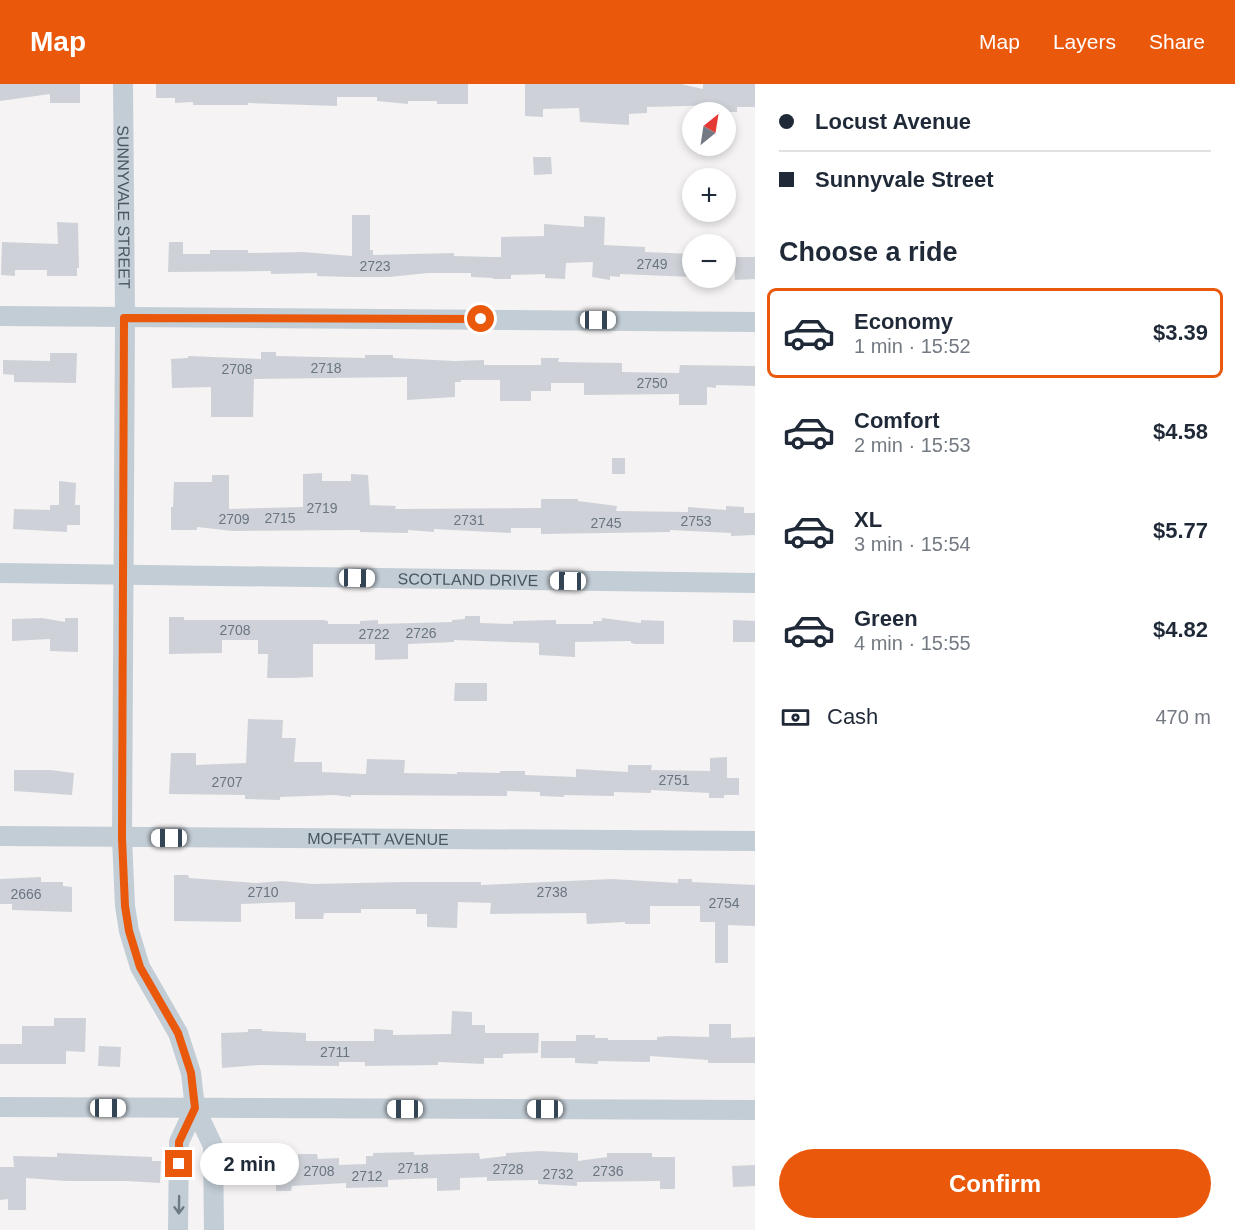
<!DOCTYPE html>
<meta charset="utf-8">
<style>
body{margin:0;font-family:Helvetica,sans-serif;background:#f2f2f3;color:#1f2937;height:100vh;display:flex;flex-direction:column;font-size:22px;white-space:nowrap}
*{box-sizing:border-box;margin:0}
p{font-size:20px;color:#747a83}
.icon{flex:none;width:33px;height:33px;fill:none;stroke:currentColor;stroke-width:2;stroke-linecap:round;stroke-linejoin:round}
.map{position:relative;flex:1;overflow:hidden}
.side{display:flex;flex-direction:column;background:#fff;width:480px}
.side>*{flex:none}
.banner{display:grid;align-content:center;height:132px;padding:0 24px;background:#fff}
.needle{width:39px;rotate:30deg}
.buttons{position:absolute;left:682px;top:18px;display:grid;gap:12px}
.buttons a{display:grid;place-items:center;width:54px;height:54px;border-radius:50%;background:#fff;box-shadow:0 3px 9px #0003;font-size:30px}
.end{position:absolute;width:27px;height:27px;margin:-14px;border:8px solid #ea580c;background:#fff;box-shadow:0 0 0 3px #fff}
.from{border-radius:50%}
.bubble{position:absolute;height:42px;border-radius:21px;background:#fff;box-shadow:0 3px 9px #0003;font-size:20px;font-weight:600;line-height:42px;text-align:center}
.car{position:absolute;width:18px;height:36px;margin:-18px -9px;border-radius:8px;box-shadow:0 0 4px 2px #0007;background:linear-gradient(#fff 24%,#345 0 40%,#fff 0 76%,#345 0 86%,#fff 0)}
.banner b{display:flex;align-items:center;gap:21px;height:57px;font-size:22px}
.banner b+b{border-top:2px solid #e0e1e3}
.banner i{width:15px;height:15px;background:#1f2937}
ul{padding:0;list-style:none}
li{display:flex;align-items:center;gap:18px;height:90px;margin:0 12px 9px;padding:0 12px;border:3px solid transparent;border-radius:9px}
li div{flex:1}
li b{display:block;font-size:22px}
li em{font-style:normal;font-weight:600}
li.current{border-color:#ea580c}
li>.icon{width:54px;height:54px;stroke-width:1.5}
h2{padding:0 24px;font-size:27px;line-height:72px}
.pay{display:flex;align-items:center;gap:15px;height:66px;padding:0 24px;font-size:22px}
.pay p{margin-inline-start:auto}
.action{display:flex;gap:12px;margin-top:auto;padding:12px 24px}
.action a{flex:1;height:69px;border-radius:36px;background:#ea580c;color:#fff;font-size:24px;font-weight:600;line-height:69px;text-align:center}
header{display:flex;align-items:center;gap:36px;box-sizing:border-box;height:84px;padding:0 30px;background:#ea580c;color:#fff}
header strong{font-size:28px}
nav{display:flex;gap:33px;margin-inline-start:auto;font-size:21px}
main{display:flex;flex:1;min-height:0}
.map>svg:first-child{display:block}
</style>
<header>
<strong>Map</strong>
<nav><a>Map</a><a>Layers</a><a>Share</a></nav>
</header>
<main>
<div class="map">
<svg width="755" height="1146" viewBox="0 0 755 1146">
<rect width="100%" height="100%" fill="#f5f3f3"/>
<path fill="#ced2d8" d="M0,0h80v19h-30v-9l-50,7z
M156,0h312v20h-31v-3h-29v3l-31,-3v-4h-40v9l-89,-3v2h-55v-3l-18,1v-5h-19z
M525,0h156l22,5v-5h52v23h-18v5h-15v-7l-75,2v6l-18,1v11l-49,-3 -1,-14 -36,1v8l-18,-1z
M533,73h18l1,17 -18,1z
M352,131h18v35h3v5l81,-2v3l39,1h8v-20l43,-1v-12l40,3v-11l21,1 -1,28 41,2v5l48,2v23l-73,-3v3l-10,-1v4l-18,-3 1,-15 -27,1 -1,16 -20,-1v-4l-34,1v4h-18v-1l-22,-1v-4h-43l-39,4h-40l-32,-1v-3l-46,1v-3l-103,1 1,-30h14v12h27v-4h38v3l55,-1 49,4z
M57,138l21,1 1,45h-2v8h-30v-6h-32v6l-14,-1 1,-33 56,2z
M734,173h21v22l-20,1z
M261,268h15v4l89,2v-3h28v3l62,3 29,-1v5h57v-7h18l-1,4 64,1v9l57,1 1,-8 75,1v20l-39,-1v3l-9,-1v18h-28v-11l-95,1v-12h-33v8h-20v10h-31v-21h-39v2h-6v15l-48,3v-23l-153,2 -1,38h-42v-30l-39,1 -1,-29 17,-1v-2l73,3z
M50,269h27l-1,30 -62,-1v-7l-11,-1v-14l47,1z
M612,374h13v16h-13z
M322,389v8h29v-7l17,1 2,30 26,1 -1,3 146,-1v-9h37v2l39,5 -1,5 72,1v-5l38,3v-4l18,1v6h11v22l-24,1v-3l-61,-3v2l-129,2v-6h-30v5l-77,-4v3l-26,-2v3l-48,-1v-2l-127,1 -36,-4v3h-26v-23h2l1,-25h38v-7h17v34l74,-2v-33z
M59,397l17,2 -1,22h5v20h-13v7l-54,-3 1,-20 36,1v-5h9z
M465,532h15v7l33,1v-3l43,-1v4h37v-3h9v-3l39,5v-3l23,1v23h-29l-4,-1v-2l-56,1v15l-36,-2v-12l-85,-3v2l-46,2v15l-33,1v-16h-62v33l-20,1h-26l1,-24h-10v-14h-36v13l-53,1v-37h15v3h139l5,1v3h32v-3l18,-1v4l74,-2v-2l13,-1z
M42,534l23,4v-4h13v34l-28,-1v-12l-38,2v-22z
M733,536l22,1v21h-22z
M455,599h32v18h-33z
M248,635l35,1 -1,18h14l-2,24h28v10l44,2 1,-15 38,1 -1,13 53,1v-2l43,1v-2h25v4l51,2v-8l52,3v-7h24l-1,5 59,1v-13l17,-1v21h12v17h-15v3h-15v-5l-58,-3v3l-37,-1v4l-50,-1v2l-24,-1v-4l-33,-1v5l-156,-1v2l-16,-2 -55,2v3l-35,-1v-4l-76,-1 2,-41h25v12l50,-2z
M14,686h36l24,3 -2,22 -58,-4z
M174,791h14l1,3 67,5 26,-2 30,3 91,-2h78v3l131,-6 66,4v-4h14v3l63,3v41l-27,-1v38h-13v-41h-15v-16h-50v18h-25v-2l-38,2 -1,-11 -96,1 1,-11 -33,-1 -1,26 -30,-1v-13h-11v-5h-55v4h-37l-1,6h-28v-17l-54,2v18l-67,-1z
M41,793v5h22v4l9,1v25l-60,-2v-6h-12v-25z
M452,927l20,1v13h13v8h54l-1,20 -35,1v4h-19v6l-46,-2v3l-73,1v-4h-26v4l-79,-1 -38,3 -1,-35 27,-1v-3h14v2l44,2v8h68v-12l19,1v5l58,-1z
M54,934h32l-1,34 -19,-1v13h-66v-20h22v-18h32z
M709,940h22v14l24,-1v26h-47v-3l-58,-4v6l-52,-1v3l-23,-1v-5h-34v-17h35v-6h19v3h13v2h49v-3l11,-1 41,1z
M99,962l22,1 -1,20 -22,-1z
M539,1067l39,2v8l29,-4v-4h45v4h23v32h-15v-8l-83,1v4l-39,-2v-4l-51,1v-4l-27,1v12l-23,1v-13l-49,2v7l-42,1v-5l-54,3 -1,5h-15v-10h-27v-26l19,1v3l30,-1v-4h19l1,5 21,-1v7l27,-1v-8h7v-3l41,-1v3l65,-2 1,6 26,-3v-3z
M57,1069l95,4v4h9l-1,22 -34,-2h-60l-40,-3v32h-18v-11l-8,1v-33h14l-1,-11 44,1z
M755,1081v21l-22,1 -1,-21z"/>
<g fill="none" stroke-linecap="round" stroke-linejoin="round">
<g stroke="#c3cdd5" stroke-width="20">
<path id="s1" d="M123,0l2,234 -3,520 3,68 4,25 11,36 38,66 13,40 4,35 18,38 1,84"/>
<path d="M0,232l755,6"/>
<path id="s2" d="M0,489l755,10"/>
<path id="s3" d="M0,752l755,5"/>
<path d="M0,1023l755,3"/>
<path d="M178,1146l1,-88 16,-34"/>
</g>
</g>
<defs><path id="oneway-shaft" d="M-6 0H5M1.5-3L5.5 0L1.5 3" fill="none" stroke-width="1.6" stroke-linecap="round" stroke-linejoin="round" transform="scale(1.5)"/></defs>
<use stroke="#6e7a84" href="#oneway-shaft" transform="translate(179 1121) rotate(91)"/>
<g fill="none" stroke-linecap="round" stroke-linejoin="round">
<path stroke="#ea580c" stroke-width="8" d="M179,1080v-22l16,-34 -4,-35 -13,-40 -38,-66 -11,-36 -4,-25 -3,-68 2,-520 357,1"/>
</g>
<g text-anchor="middle" stroke-width="4.5" stroke-linejoin="round" paint-order="stroke">
<g font-size="14" fill="#6a7580">
<text x="652" y="185">2749</text>
<text x="375" y="187">2723</text>
<text x="326" y="289">2718</text>
<text x="237" y="290">2708</text>
<text x="652" y="304">2750</text>
<text x="322" y="429">2719</text>
<text x="280" y="439">2715</text>
<text x="234" y="440">2709</text>
<text x="469" y="441">2731</text>
<text x="696" y="442">2753</text>
<text x="606" y="444">2745</text>
<text x="235" y="551">2708</text>
<text x="421" y="554">2726</text>
<text x="374" y="555">2722</text>
<text x="674" y="701">2751</text>
<text x="227" y="703">2707</text>
<text x="263" y="813">2710</text>
<text x="552" y="813">2738</text>
<text x="26" y="815">2666</text>
<text x="724" y="824">2754</text>
<text x="335" y="973">2711</text>
<text x="413" y="1089">2718</text>
<text x="508" y="1090">2728</text>
<text x="319" y="1092">2708</text>
<text x="608" y="1092">2736</text>
<text x="558" y="1095">2732</text>
<text x="367" y="1097">2712</text>
</g>
<g font-size="16" fill="#495662" stroke="#fff">
<text dy="6" stroke="none"><textPath href="#s1" startOffset="123">SUNNYVALE STREET</textPath></text>
<text dy="6" stroke="none"><textPath href="#s2" startOffset="468">SCOTLAND DRIVE</textPath></text>
<text dy="6" stroke="none"><textPath href="#s3" startOffset="378">MOFFATT AVENUE</textPath></text>
</g>
</g>
</svg>
<div class="buttons">
<a><svg class="needle" viewBox="-14 -14 28 28"><path d="M0-13l5 13h-10z" fill="#e53935"/><path d="M0 13l5-13h-10z" fill="#747a83"/></svg></a>
<a>+</a>
<a>−</a>
</div>
<i class="end from" style="left:481px;top:235px"></i>
<i class="end" style="left:179px;top:1080px"></i>
<div class="bubble" style="left:200px;top:1059px;width:99px">2 min</div>
<i class="car" style="left:598px;top:236px;rotate:90deg"></i>
<i class="car" style="left:357px;top:494px;rotate:91deg"></i>
<i class="car" style="left:568px;top:497px;rotate:271deg"></i>
<i class="car" style="left:169px;top:754px;rotate:270deg"></i>
<i class="car" style="left:108px;top:1024px;rotate:90deg"></i>
<i class="car" style="left:405px;top:1025px;rotate:270deg"></i>
<i class="car" style="left:545px;top:1025px;rotate:270deg"></i>
</div>
<section class="side">
<div class="banner">
<b><i class="from"></i>Locust Avenue</b>
<b><i></i>Sunnyvale Street</b>
</div>
<h2>Choose a ride</h2>
<ul>
<li class="current"><svg class="icon" aria-label="car" viewBox="0 0 24 24"><path d="M5 17H2v-5l4-1 3-4h7l3 4 3 1v5h-3M9 17h6M6 11h13"/><circle cx="7" cy="17" r="2"/><circle cx="17" cy="17" r="2"/></svg><div><b>Economy</b><p>1 min · 15:52</p></div><em>$3.39</em></li>
<li><svg class="icon" aria-label="car" viewBox="0 0 24 24"><path d="M5 17H2v-5l4-1 3-4h7l3 4 3 1v5h-3M9 17h6M6 11h13"/><circle cx="7" cy="17" r="2"/><circle cx="17" cy="17" r="2"/></svg><div><b>Comfort</b><p>2 min · 15:53</p></div><em>$4.58</em></li>
<li><svg class="icon" aria-label="car" viewBox="0 0 24 24"><path d="M5 17H2v-5l4-1 3-4h7l3 4 3 1v5h-3M9 17h6M6 11h13"/><circle cx="7" cy="17" r="2"/><circle cx="17" cy="17" r="2"/></svg><div><b>XL</b><p>3 min · 15:54</p></div><em>$5.77</em></li>
<li><svg class="icon" aria-label="car" viewBox="0 0 24 24"><path d="M5 17H2v-5l4-1 3-4h7l3 4 3 1v5h-3M9 17h6M6 11h13"/><circle cx="7" cy="17" r="2"/><circle cx="17" cy="17" r="2"/></svg><div><b>Green</b><p>4 min · 15:55</p></div><em>$4.82</em></li>
</ul>
<div class="pay"><svg class="icon" aria-label="cash" viewBox="0 0 24 24"><path d="M3 7h18v10H3z"/><circle cx="12" cy="12" r="2"/></svg>Cash<p>470 m</p></div>
<div class="action"><a>Confirm</a></div>
</section>
</main>
